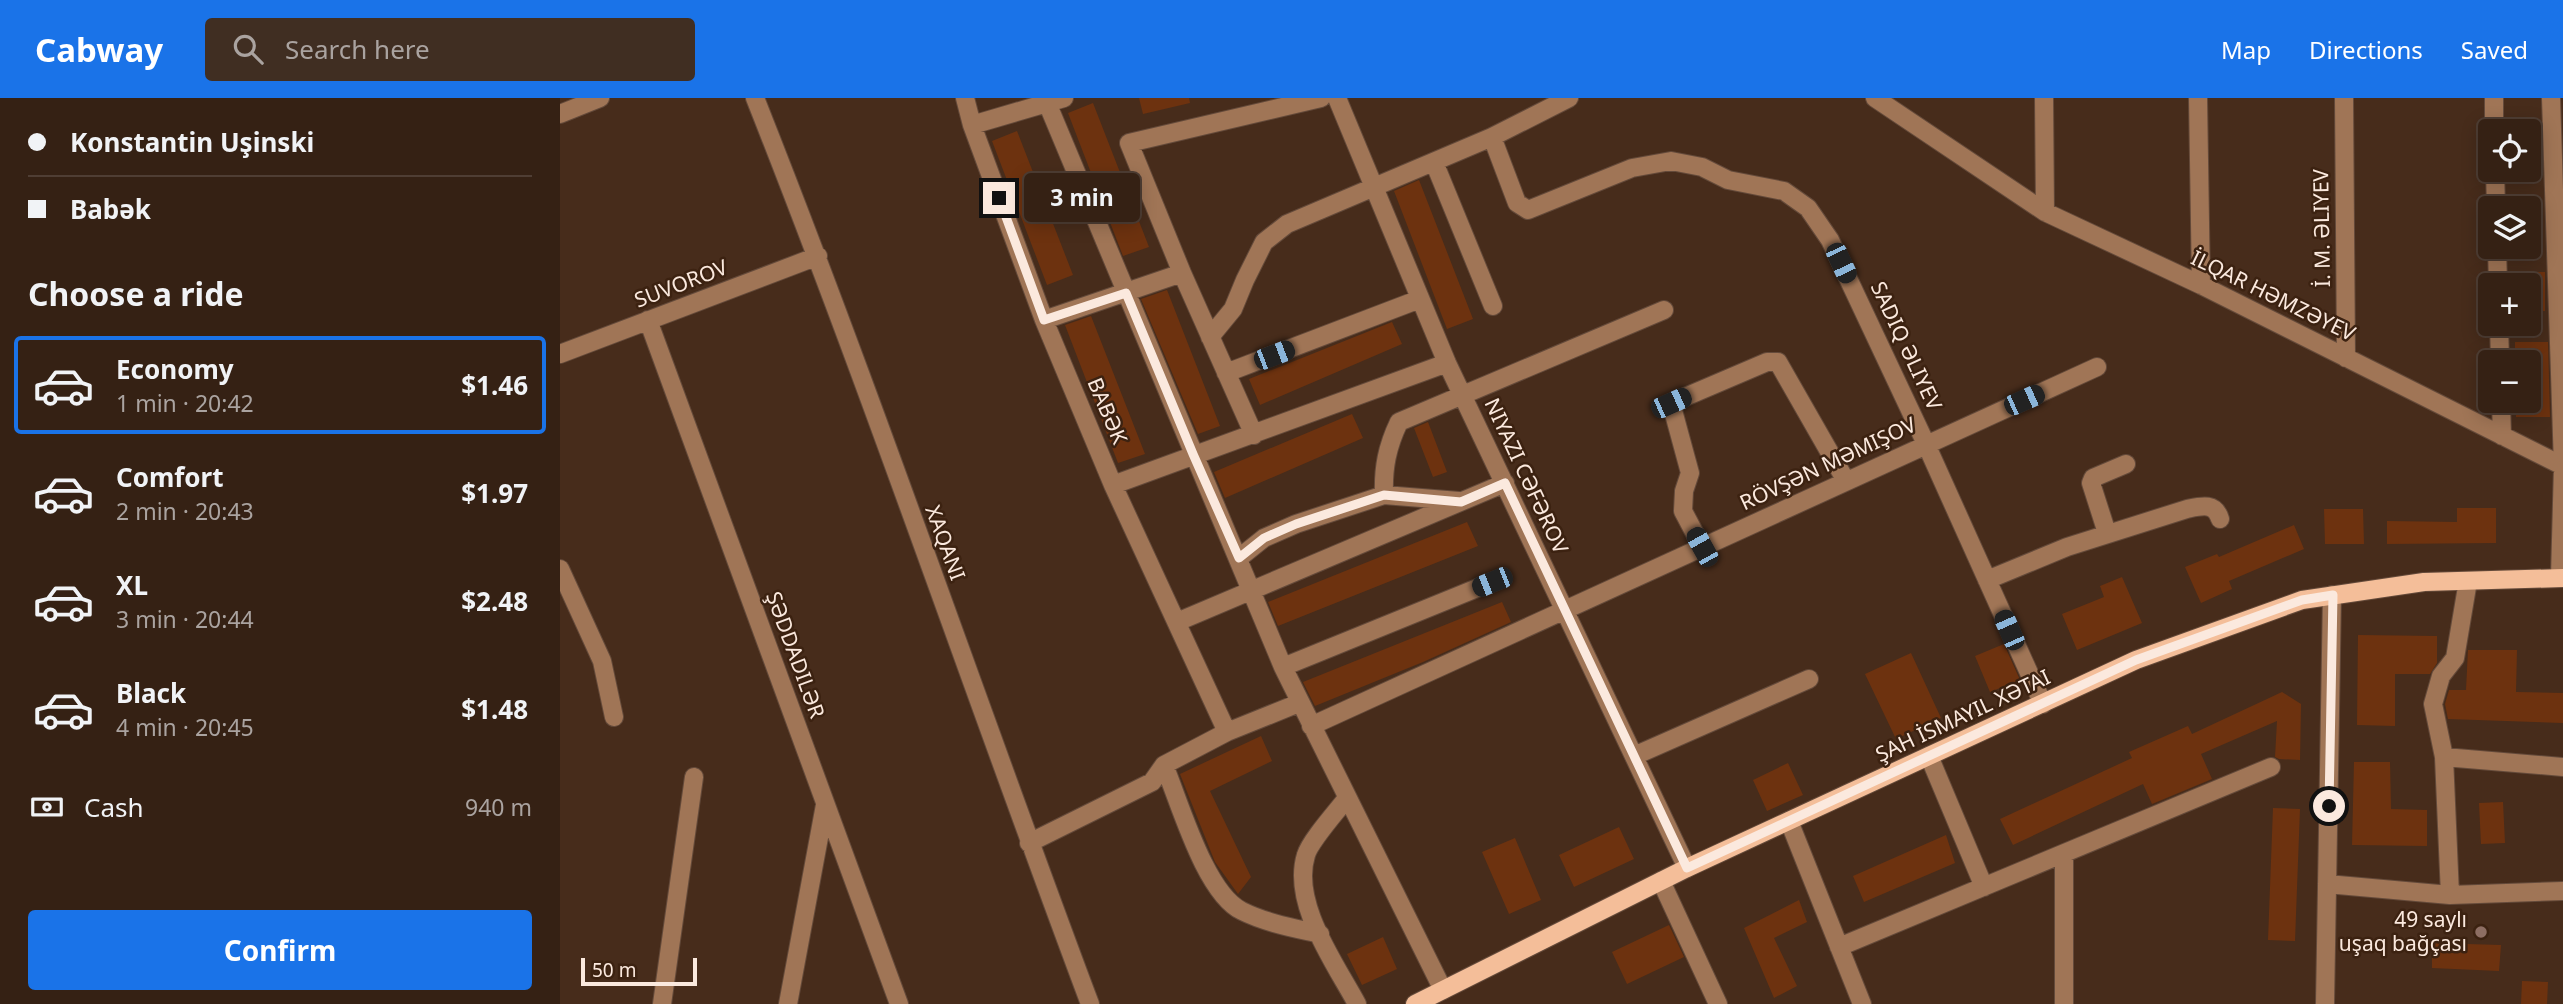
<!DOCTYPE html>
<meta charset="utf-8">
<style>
body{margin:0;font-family:"Noto Sans",sans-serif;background:#402e22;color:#f1f3f6;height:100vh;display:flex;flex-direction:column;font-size:26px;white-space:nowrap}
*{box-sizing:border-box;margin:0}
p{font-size:23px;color:#aaa3a0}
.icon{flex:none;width:38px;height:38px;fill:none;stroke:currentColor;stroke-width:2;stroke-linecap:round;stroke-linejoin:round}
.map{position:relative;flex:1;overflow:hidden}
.side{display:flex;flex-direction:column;background:#352114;width:560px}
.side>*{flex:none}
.banner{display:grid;align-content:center;height:154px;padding:0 28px;background:#352114}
.tools{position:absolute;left:1918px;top:21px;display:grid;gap:14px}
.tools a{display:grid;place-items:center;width:63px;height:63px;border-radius:7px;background:#352114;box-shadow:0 4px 18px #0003,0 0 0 2px #4f3e34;font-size:35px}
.scale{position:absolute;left:21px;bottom:18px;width:116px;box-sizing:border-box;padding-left:7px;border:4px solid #fbe9de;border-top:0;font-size:19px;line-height:24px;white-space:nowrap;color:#fbe9de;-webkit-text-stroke:5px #3c2211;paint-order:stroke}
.end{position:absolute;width:32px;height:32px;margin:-16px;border:9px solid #fbe9de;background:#111;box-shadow:0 0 0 4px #111}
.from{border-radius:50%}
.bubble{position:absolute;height:49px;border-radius:7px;background:#352114;box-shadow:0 4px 18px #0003,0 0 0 2px #4f3e34;font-size:23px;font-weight:700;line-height:49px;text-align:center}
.car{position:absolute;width:21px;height:42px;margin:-21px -10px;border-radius:9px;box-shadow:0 0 5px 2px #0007;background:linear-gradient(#222 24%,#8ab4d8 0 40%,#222 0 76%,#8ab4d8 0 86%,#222 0)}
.banner b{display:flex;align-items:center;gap:24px;height:66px;font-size:26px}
.banner b+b{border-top:2px solid #4f3e34}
.banner i{width:18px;height:18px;background:#f1f3f6}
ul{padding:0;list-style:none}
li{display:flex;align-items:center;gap:21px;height:98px;margin:0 14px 10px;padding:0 14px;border:4px solid transparent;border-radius:7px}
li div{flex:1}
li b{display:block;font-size:26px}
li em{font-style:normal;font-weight:700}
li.on{border-color:#1a73e8}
li>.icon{width:63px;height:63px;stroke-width:1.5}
h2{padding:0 28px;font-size:32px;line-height:84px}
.pay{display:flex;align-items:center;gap:18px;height:77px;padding:0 28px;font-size:26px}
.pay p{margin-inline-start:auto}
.button{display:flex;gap:14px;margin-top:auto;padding:14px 28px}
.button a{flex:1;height:80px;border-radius:7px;background:#1a73e8;color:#fff;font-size:28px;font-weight:700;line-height:80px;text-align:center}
header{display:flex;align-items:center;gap:42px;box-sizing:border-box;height:98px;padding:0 35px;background:#1a73e8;color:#fff}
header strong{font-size:33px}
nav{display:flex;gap:38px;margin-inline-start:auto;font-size:24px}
.search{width:490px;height:63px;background:#402e22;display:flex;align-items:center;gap:18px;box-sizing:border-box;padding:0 24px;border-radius:7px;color:#aaa3a0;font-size:26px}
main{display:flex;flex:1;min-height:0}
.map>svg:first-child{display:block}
</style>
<header>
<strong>Cabway</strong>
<div class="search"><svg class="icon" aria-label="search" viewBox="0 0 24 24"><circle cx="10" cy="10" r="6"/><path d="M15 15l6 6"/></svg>Search here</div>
<nav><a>Map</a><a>Directions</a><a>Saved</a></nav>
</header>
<main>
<section class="side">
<div class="banner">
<b><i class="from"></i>Konstantin Uşinski</b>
<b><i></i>Babək</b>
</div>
<h2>Choose a ride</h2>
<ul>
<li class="on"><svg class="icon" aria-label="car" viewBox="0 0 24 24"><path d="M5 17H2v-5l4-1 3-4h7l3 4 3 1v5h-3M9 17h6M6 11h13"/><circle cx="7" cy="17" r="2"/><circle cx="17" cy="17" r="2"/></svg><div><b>Economy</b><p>1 min · 20:42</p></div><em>$1.46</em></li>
<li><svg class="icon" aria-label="car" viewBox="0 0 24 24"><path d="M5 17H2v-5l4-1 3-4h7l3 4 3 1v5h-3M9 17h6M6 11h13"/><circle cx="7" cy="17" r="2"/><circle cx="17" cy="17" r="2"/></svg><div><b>Comfort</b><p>2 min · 20:43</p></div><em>$1.97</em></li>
<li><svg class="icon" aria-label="car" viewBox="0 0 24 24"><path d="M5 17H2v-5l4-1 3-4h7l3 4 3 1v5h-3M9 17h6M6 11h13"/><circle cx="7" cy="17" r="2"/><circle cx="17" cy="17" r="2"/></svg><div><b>XL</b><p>3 min · 20:44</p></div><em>$2.48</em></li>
<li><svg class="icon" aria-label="car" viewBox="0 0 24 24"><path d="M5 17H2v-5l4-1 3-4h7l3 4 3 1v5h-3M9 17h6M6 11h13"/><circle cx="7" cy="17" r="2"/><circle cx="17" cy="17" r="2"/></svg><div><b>Black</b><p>4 min · 20:45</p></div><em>$1.48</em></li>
</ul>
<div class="pay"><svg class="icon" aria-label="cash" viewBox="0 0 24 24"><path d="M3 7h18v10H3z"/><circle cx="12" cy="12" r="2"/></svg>Cash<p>940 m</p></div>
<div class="button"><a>Confirm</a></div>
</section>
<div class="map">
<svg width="2003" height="906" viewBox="0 0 2003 906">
<rect width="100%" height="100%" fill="#472c1b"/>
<path fill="#6d320f" d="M579,0h50l1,5 -47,11z
M533,5l56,144 -26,9 -55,-143z
M457,33l56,144 -26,10 -55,-144z
M1969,43h12v27h-12z
M859,82l54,139 -26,10 -53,-138z
M1969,109h14v39h-14z
M1950,174h35v39h-16v-26h-19z
M607,192l53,136 -22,8 -57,-135z
M531,218l54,138 -27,9 -53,-138z
M832,224l10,22 -142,61 -11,-26z
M1955,244h33l2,75h-34v-16h13v-39h-14z
M792,316l11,24 -138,60 -11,-26z
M868,324l19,50 -14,5 -19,-49z
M1897,410h39v35l-109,1v-23l70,1z
M1764,411h39l1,35h-39z
M907,424l11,24 -200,80 -10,-24z
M1734,427l10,24 -75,32 3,8 -31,14 -16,-36 32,-13 2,3z
M1562,479l20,46 -65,27 -15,-36 42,-17 -4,-11z
M942,504l9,20 -88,40 -108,44 -12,-24z
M1798,537l79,1v27l-7,11h-35v52l-38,-1z
M1444,546l16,36 -30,12 -15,-36z
M1908,552h49l-1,42 47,1v30l-115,-4 -3,-15 4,-14h17z
M1351,555l30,65 -45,21 -31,-65z
M1722,594l19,12 -1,56 -21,-1 -4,-2 2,-36 -76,33 11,25 -60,25 -9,-20 -130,61 -13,-26 132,-61 -3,-6 59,-26 4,8z
M701,638l11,25 -62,30 41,86 -13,17 -23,-32 -35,-88z
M1794,664h36l1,47 36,1v36l-75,-1z
M1228,665l15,32 -36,16 -14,-31z
M1943,704l2,41 -24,1 -2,-41z
M1713,710l27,1 -5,132 -27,-1z
M1059,729l15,32 -60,28 -15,-32z
M1386,737l9,28 -91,39 -11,-26z
M955,740l26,62 -32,14 -27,-62z
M1239,802l8,22 -33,16 23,48 -23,12 -30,-70z
M1109,827l15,32 -57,27 -15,-32z
M823,839l14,32 -35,16 -15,-31z
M1872,845l69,2 -2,26 -67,-3z
M1962,883l26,1 -1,22h-26z"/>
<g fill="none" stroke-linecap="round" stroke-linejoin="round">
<g stroke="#644a3a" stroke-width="20">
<path id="minor" d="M195,0c119,300 222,605 335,906
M405,0l7,27 72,195 69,165 114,247
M777,0l110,265 240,505
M1315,0l170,114 156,73 362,181 -3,111
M1484,0l1,114
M1638,0l3,187
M1784,0l2,260
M1934,0v33
M1991,0l12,368
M488,7l235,562 160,323
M0,16l40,-16
M412,27l92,-27
M932,39l77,-39
M874,64l59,144
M1935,72l1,38
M1937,149l1,38
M88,222l251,684
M484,222l138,-47
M1939,226l1,38
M650,239l23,-28 12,-29 19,-38 23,-18 205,-87 25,66 11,7 104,-42 39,-7 31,6 26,13 56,11 24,17 22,32 96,204 117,260
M0,256l258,-98
M666,275l194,-74
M1941,303l1,35
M694,337l-72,-162 -53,-130 192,-45
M553,387l334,-122
M824,397c-1,-27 3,-48 15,-73l265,-112
M1547,435l-16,-50 2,-5 33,-14
M1142,449l-19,-36 1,-20 6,-18 -19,-70 96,-41h11l68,119
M679,460l25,-20 32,-14 88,-29 75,6
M0,471l42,92 12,56
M1427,482l80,-33 120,-38c14,-3 28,-7 33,10
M617,524l328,-139
M723,569l209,-85
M751,628l786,-359
M1074,658l175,-77
M1369,658l55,131
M1884,659l119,10
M604,667c16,38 41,128 78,146 24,12 52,17 78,23
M787,700c-10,13 -37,43 -41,57 -15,48 29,108 51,149
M1229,723l73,183
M469,745l123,-61 12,-17 63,-33 72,-29
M1504,756v150
M1101,783l57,123
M1767,786l123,11 113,-4
M1890,797l-6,-138 -11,-53 8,-28 14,-18 13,-77
M1279,849l432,-180
M102,906l32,-227
M228,906l37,-199
M1765,906l7,-409"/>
</g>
<g stroke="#644a3a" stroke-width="20">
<path id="major" d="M855,906l272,-136 449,-208 166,-60 122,-18 139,-4"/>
</g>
<use href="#minor" stroke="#a07556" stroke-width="18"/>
<use href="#major" stroke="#f4be99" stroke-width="18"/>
</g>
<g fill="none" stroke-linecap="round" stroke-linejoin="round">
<path stroke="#fbe9de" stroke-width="9" d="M439,100l45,122 82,-27 67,161 46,104 25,-20 32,-14 88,-29 77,7 44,-19 182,385 449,-208 166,-60 31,-5 -4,211"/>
</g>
<circle fill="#8d6e63" stroke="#3c2211" stroke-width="2.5" cx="1921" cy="834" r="7"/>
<g text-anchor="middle" stroke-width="5" stroke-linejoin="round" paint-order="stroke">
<g font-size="21" fill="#fbe9de" stroke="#3c2211">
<text transform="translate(1762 130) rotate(-91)" y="7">İ. M. ƏLIYEV</text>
<text transform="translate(121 186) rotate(-21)" y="7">SUVOROV</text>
<text transform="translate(1713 198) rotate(26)" y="7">İLQAR HƏMZƏYEV</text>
<text transform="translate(1346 248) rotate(65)" y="7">SADIQ ƏLIYEV</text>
<text transform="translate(547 313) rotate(67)" y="7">BABƏK</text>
<text transform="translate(1268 366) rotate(-25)" y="7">RÖVŞƏN MƏMIŞOV</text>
<text transform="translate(966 378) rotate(65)" y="7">NIYAZI CƏFƏROV</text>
<text transform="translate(385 445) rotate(70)" y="7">XAQANI</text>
<text transform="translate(235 557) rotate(70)" y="7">ŞƏDDADILƏR</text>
<text transform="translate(1403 618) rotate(-25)" y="7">ŞAH İSMAYIL XƏTAI</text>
</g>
<g font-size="21" fill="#fbe9de" stroke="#3c2211" text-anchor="end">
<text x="1907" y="829">49 saylı<tspan x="1907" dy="24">uşaq bağçası</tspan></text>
</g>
</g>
</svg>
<div class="tools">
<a><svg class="icon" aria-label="locate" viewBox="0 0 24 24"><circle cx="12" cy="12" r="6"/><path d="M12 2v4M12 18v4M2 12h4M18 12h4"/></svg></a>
<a><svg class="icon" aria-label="layers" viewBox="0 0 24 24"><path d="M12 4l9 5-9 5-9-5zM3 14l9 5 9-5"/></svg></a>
<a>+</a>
<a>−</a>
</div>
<div class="scale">50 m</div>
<i class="end from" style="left:1769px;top:708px"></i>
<i class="end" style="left:439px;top:100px"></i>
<div class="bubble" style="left:464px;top:75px;width:116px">3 min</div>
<i class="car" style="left:1281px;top:165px;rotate:155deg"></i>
<i class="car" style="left:714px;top:257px;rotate:69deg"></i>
<i class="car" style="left:1464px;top:302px;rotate:66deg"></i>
<i class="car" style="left:1111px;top:305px;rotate:66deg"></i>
<i class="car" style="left:1142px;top:449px;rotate:331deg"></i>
<i class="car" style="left:932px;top:484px;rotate:248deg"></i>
<i class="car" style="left:1449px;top:532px;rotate:336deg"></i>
</div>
</main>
